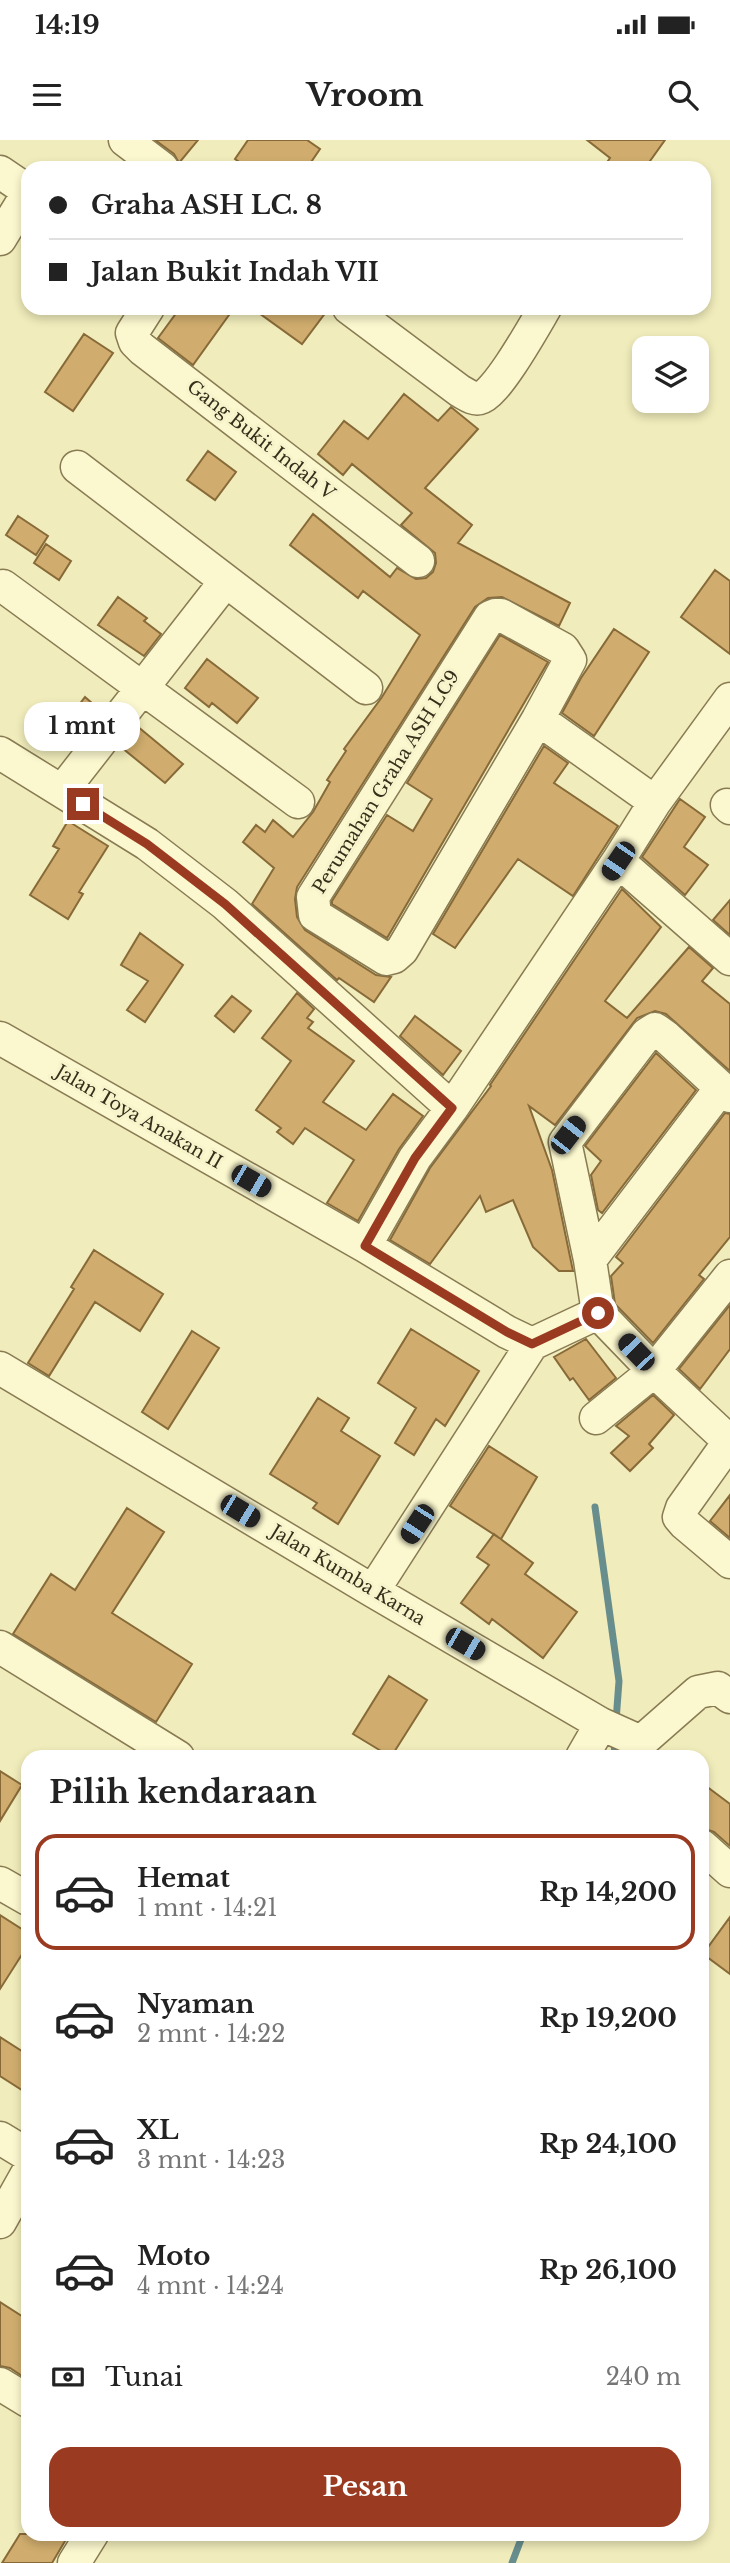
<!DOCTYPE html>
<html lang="id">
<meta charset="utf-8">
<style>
body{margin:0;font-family:"Libre Baskerville",serif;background:#f2f2f2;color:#222;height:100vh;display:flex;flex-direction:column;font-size:26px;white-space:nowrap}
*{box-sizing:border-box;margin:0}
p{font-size:23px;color:#767676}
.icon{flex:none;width:38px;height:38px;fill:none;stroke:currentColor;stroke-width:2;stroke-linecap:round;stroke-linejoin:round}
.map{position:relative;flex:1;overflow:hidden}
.panel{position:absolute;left:21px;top:1610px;width:688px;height:791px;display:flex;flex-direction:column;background:#fff;border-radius:21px;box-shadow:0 4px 10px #0003}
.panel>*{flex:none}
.banner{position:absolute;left:21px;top:21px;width:690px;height:154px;border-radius:21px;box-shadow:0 4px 10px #0003;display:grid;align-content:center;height:154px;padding:0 28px;background:#fff}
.controls{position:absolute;left:632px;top:196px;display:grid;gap:14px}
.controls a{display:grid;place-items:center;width:77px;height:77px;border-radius:14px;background:#fff;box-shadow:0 4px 10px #0003;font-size:35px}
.end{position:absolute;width:32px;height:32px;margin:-16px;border:9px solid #9a3b21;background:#fff;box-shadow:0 0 0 4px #fff}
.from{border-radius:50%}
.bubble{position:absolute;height:49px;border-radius:21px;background:#fff;box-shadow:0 4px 10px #0003;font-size:23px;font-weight:700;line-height:49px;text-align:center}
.car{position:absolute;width:21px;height:42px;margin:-21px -10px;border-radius:9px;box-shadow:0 0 5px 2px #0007;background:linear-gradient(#222 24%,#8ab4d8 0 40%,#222 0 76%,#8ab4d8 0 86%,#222 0)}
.banner b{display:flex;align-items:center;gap:24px;height:66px;font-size:26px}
.banner b+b{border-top:2px solid #e0e0e0}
.banner i{width:18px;height:18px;background:#222}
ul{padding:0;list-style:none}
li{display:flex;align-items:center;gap:21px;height:116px;margin:0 14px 10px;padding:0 14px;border:4px solid transparent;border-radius:21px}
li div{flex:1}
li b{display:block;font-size:26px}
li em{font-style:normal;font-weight:700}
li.current{border-color:#9a3b21}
li>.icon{width:63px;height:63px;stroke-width:1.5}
h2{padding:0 28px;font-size:32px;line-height:84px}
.pay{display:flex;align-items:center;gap:18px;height:77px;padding:0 28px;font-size:26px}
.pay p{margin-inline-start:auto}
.cta{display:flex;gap:14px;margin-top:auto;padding:14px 28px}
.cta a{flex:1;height:80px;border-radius:21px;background:#9a3b21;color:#fff;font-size:28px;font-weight:700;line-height:80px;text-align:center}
.status{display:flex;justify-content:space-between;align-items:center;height:49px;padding:0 35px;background:#fff;direction:ltr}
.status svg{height:19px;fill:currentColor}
header{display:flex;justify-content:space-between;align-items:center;height:91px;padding:0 28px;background:#fff;font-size:32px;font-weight:700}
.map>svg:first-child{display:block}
</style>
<div class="status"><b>14:19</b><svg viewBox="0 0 49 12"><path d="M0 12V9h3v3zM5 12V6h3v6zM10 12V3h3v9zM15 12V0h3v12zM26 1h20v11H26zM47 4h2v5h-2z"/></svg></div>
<header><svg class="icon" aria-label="menu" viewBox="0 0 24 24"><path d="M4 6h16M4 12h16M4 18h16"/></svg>Vroom<svg class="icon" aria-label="search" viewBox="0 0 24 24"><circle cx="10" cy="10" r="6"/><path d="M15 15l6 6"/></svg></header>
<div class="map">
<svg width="730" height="2423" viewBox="0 0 730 2423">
<rect width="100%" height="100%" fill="#f0ecbb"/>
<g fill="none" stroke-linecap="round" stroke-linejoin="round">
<path stroke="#678e8d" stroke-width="7" d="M595,1367l24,174 -3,40
M614,1617l1,-17
M512,2423l11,-29"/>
</g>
<path fill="#d0ad6e" stroke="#886a39" stroke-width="2" d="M155,0h43l-19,23 -5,-9z
M248,0h59l13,9 -13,19h-59l-13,-9z
M587,0h78l-20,28h-42l7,-10z
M180,168h54l-41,57 -35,-27z
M252,168h77l-27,36z
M84,194l29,19 -40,58 -28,-19z
M404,254l34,27 13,-14 27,22 -53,59 47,37 -14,18 112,60 -11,23 -57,-29 -14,1 -13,9 -178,280 -2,12 2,18 8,13 71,45 15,2 -17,25 -35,-24 -2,2 -85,-76 22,-36 -31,-26 13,-17 9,7 8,-12 20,17 20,-25 17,-30 -3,-2 19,-29 -2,-2 38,-52 38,-62 -57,-44 -5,7 -68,-53 23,-31 77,63 7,-9 19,11 10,-1 7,-6 3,-9 -1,-10 -34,-28 11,-12 -60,-49 -9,11 -25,-21 26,-33 24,18z
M208,311l28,21 -21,28 -28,-20z
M18,376l30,20 -12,19 -30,-20z
M46,404l25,17 -12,19 -25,-17z
M715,430l15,11v73l-49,-37z
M118,457l29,21 -3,3 17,13 -17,22 -46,-31z
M614,489l35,23 -55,84 -32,-23 19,-35z
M500,495l48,27 -161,276 -55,-34v-3l55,-86 26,16 19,-32 -25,-16z
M207,519l51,39 -21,25 -25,-20 -3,4 -24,-19z
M85,557l16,14 -19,24 -16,-13z
M137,586l46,38 -18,19 -44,-36z
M544,606l24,17 -14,20 64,43 -45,70 -55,-37 -63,89 -22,-14z
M680,659l25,18 -21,30 24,18 -23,30 -43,-38z
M68,681l40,25 -29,46 4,2 -15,25 -38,-24 29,-46 -6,-3z
M622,749l39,38 -56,74 22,17 62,-71 24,21 -11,13 28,23v67l-64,-57 -11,-3 -18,7 -82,107 -26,-19 23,64 21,101h-14l-26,-24 -20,-47 -27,12 -6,-16 -50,68 -40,-24 40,-72 61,-82 -1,-1z
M730,760v35l-17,-15z
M140,793l43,32 -38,57 -18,-12 21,-29 -27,-16z
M297,853l17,16 -7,9 6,4 -5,6 46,33 -31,41 43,28 27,-36 30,22 -24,33 -41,72 -31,-18 27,-43 -49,-32 -12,16 -16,-12 4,-4 -25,-18 35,-49 -29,-23z
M232,856l19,15 -17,21 -19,-16z
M415,876l46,35 -18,24 -43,-39z
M656,913l40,37 -94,123 -4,-3 -7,-35 10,-14 -16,-15z
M725,973l5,1v123l-31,38 5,4 -51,64 -38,-39 -4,-28 12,-13 -7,-6z
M94,1110l69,44 -23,37 -45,-29 -46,74 -21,-13 46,-74 -3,-2z
M730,1165v44l-30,40 -21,-20z
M411,1189l68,42 -34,55 -9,-7 -22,36 -19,-12 21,-35 -38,-25z
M192,1191l27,17 -51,81 -26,-17z
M586,1199l30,39 -27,22 -16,-22 -3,2 -16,-23z
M653,1255l21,20 -25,29 4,4 -23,23 -19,-18 18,-17 -13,-10z
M318,1258l31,20 -8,13 39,25 -42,68 -25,-16 4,-5 -47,-29z
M489,1306l48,31 -36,62 -51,-33z
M730,1355v43l-20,-17z
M127,1368l37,24 -52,81 80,51 -36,58 -143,-88 38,-60 24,16z
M494,1394l39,29 -8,11 52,38 -34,46 -51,-39 -3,5 -28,-21 28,-38 -12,-8z
M389,1536l38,24 -36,57 -38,-23z
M0,1631l22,14 -22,36z
M702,1643l28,21v42l-16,-14 -12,-4z
M0,1775l28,18v12l-28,44z
M730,1777v57l-27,-20z
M0,1897l28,18v39l-28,-18z
M0,2162l28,18v60l-18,-12 -10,-2z
M20,2394h34l11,7 -13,22h-50z"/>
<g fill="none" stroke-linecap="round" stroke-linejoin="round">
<g stroke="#887b54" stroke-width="35">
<path id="minor" d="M125,0l37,28
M0,32l28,19
M0,99l28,-46
M148,168l-16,25 3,9 7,7 276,212
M349,168l111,83c6,3 13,9 20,7 16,-3 55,-73 65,-90
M77,327l289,221
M3,446l295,216
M495,475h6l62,34 7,11 -32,59 -136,231 -8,7 -8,2 -71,-44 -2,-18 177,-280z
M538,579l117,83
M0,613l147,91 78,60 227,204
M62,651l163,-209
M727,665l3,3
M618,721l112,98
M0,898l365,208 142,86 25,12
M730,956l-65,-60 -10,-7 -8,5 -82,108 25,118 8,53 56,58 76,71
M365,1106l50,-88 37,-50 166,-247 37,-59 75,-103
M590,1120l131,-172
M532,1204l66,-31
M0,1228l373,223 228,133 40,18
M596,1278l58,-47 76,-95
M729,1302l-47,66 -3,9 6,7 45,38
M373,1451l159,-247
M0,1507l178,110
M641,1602l57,-50 20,-4 12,9
M582,1617l19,-33
M702,1706l28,25
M0,1743l28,16
M0,1998l28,17
M0,2082l28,-50
M0,2244l28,17
M74,2423l18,-29"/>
</g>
<use href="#minor" stroke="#fbf7ce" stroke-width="32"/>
</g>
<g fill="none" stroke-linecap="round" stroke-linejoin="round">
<path stroke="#9a3b21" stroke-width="9" d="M83,664l64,40 78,60 227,204 -37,50 -50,88 142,86 25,12 66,-31"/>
</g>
<g text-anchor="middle" stroke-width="6" stroke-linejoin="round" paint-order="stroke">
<g font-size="18" fill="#362e1a" stroke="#f7f4cb">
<text transform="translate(261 300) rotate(38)" y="6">Gang Bukit Indah V</text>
<text transform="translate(386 642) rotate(-58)" y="6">Perumahan Graha ASH LC9</text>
<text transform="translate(139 977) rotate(30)" y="6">Jalan Toya Anakan II</text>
<text transform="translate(348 1435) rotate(31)" y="6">Jalan Kumba Karna</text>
</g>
</g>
</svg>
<div class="controls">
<a><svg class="icon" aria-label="layers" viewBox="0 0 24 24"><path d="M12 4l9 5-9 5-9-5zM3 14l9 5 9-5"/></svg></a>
</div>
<i class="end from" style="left:598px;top:1173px"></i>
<i class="end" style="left:83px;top:664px"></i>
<div class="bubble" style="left:24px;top:562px;width:116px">1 mnt</div>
<i class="car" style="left:618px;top:721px;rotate:214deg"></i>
<i class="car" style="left:568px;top:995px;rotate:38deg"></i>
<i class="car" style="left:251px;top:1041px;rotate:120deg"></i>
<i class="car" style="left:636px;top:1212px;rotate:316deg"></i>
<i class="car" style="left:240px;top:1371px;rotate:121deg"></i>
<i class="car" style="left:417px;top:1384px;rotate:213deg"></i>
<i class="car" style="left:465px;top:1504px;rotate:120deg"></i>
<div class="banner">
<b><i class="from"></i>Graha ASH LC. 8</b>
<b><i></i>Jalan Bukit Indah VII</b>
</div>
<section class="panel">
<h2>Pilih kendaraan</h2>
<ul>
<li class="current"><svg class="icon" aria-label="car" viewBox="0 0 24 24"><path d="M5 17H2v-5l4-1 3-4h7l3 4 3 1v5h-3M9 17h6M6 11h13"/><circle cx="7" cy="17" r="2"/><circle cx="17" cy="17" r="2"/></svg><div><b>Hemat</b><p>1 mnt · 14:21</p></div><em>Rp 14,200</em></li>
<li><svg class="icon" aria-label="car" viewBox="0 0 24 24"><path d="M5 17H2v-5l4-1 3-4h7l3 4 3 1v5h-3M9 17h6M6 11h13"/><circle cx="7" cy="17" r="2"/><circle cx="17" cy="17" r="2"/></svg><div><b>Nyaman</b><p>2 mnt · 14:22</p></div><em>Rp 19,200</em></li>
<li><svg class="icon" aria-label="car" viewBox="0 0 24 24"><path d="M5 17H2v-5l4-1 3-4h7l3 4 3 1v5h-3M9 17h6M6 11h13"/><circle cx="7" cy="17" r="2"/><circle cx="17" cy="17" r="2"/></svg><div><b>XL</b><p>3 mnt · 14:23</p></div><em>Rp 24,100</em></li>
<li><svg class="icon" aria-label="car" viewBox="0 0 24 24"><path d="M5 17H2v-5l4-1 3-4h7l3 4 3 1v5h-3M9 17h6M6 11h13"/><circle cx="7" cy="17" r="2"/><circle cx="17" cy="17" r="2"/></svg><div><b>Moto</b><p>4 mnt · 14:24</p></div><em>Rp 26,100</em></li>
</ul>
<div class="pay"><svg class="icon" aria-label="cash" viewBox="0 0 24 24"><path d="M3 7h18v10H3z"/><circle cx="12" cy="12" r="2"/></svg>Tunai<p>240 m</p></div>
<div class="cta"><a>Pesan</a></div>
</section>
</div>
